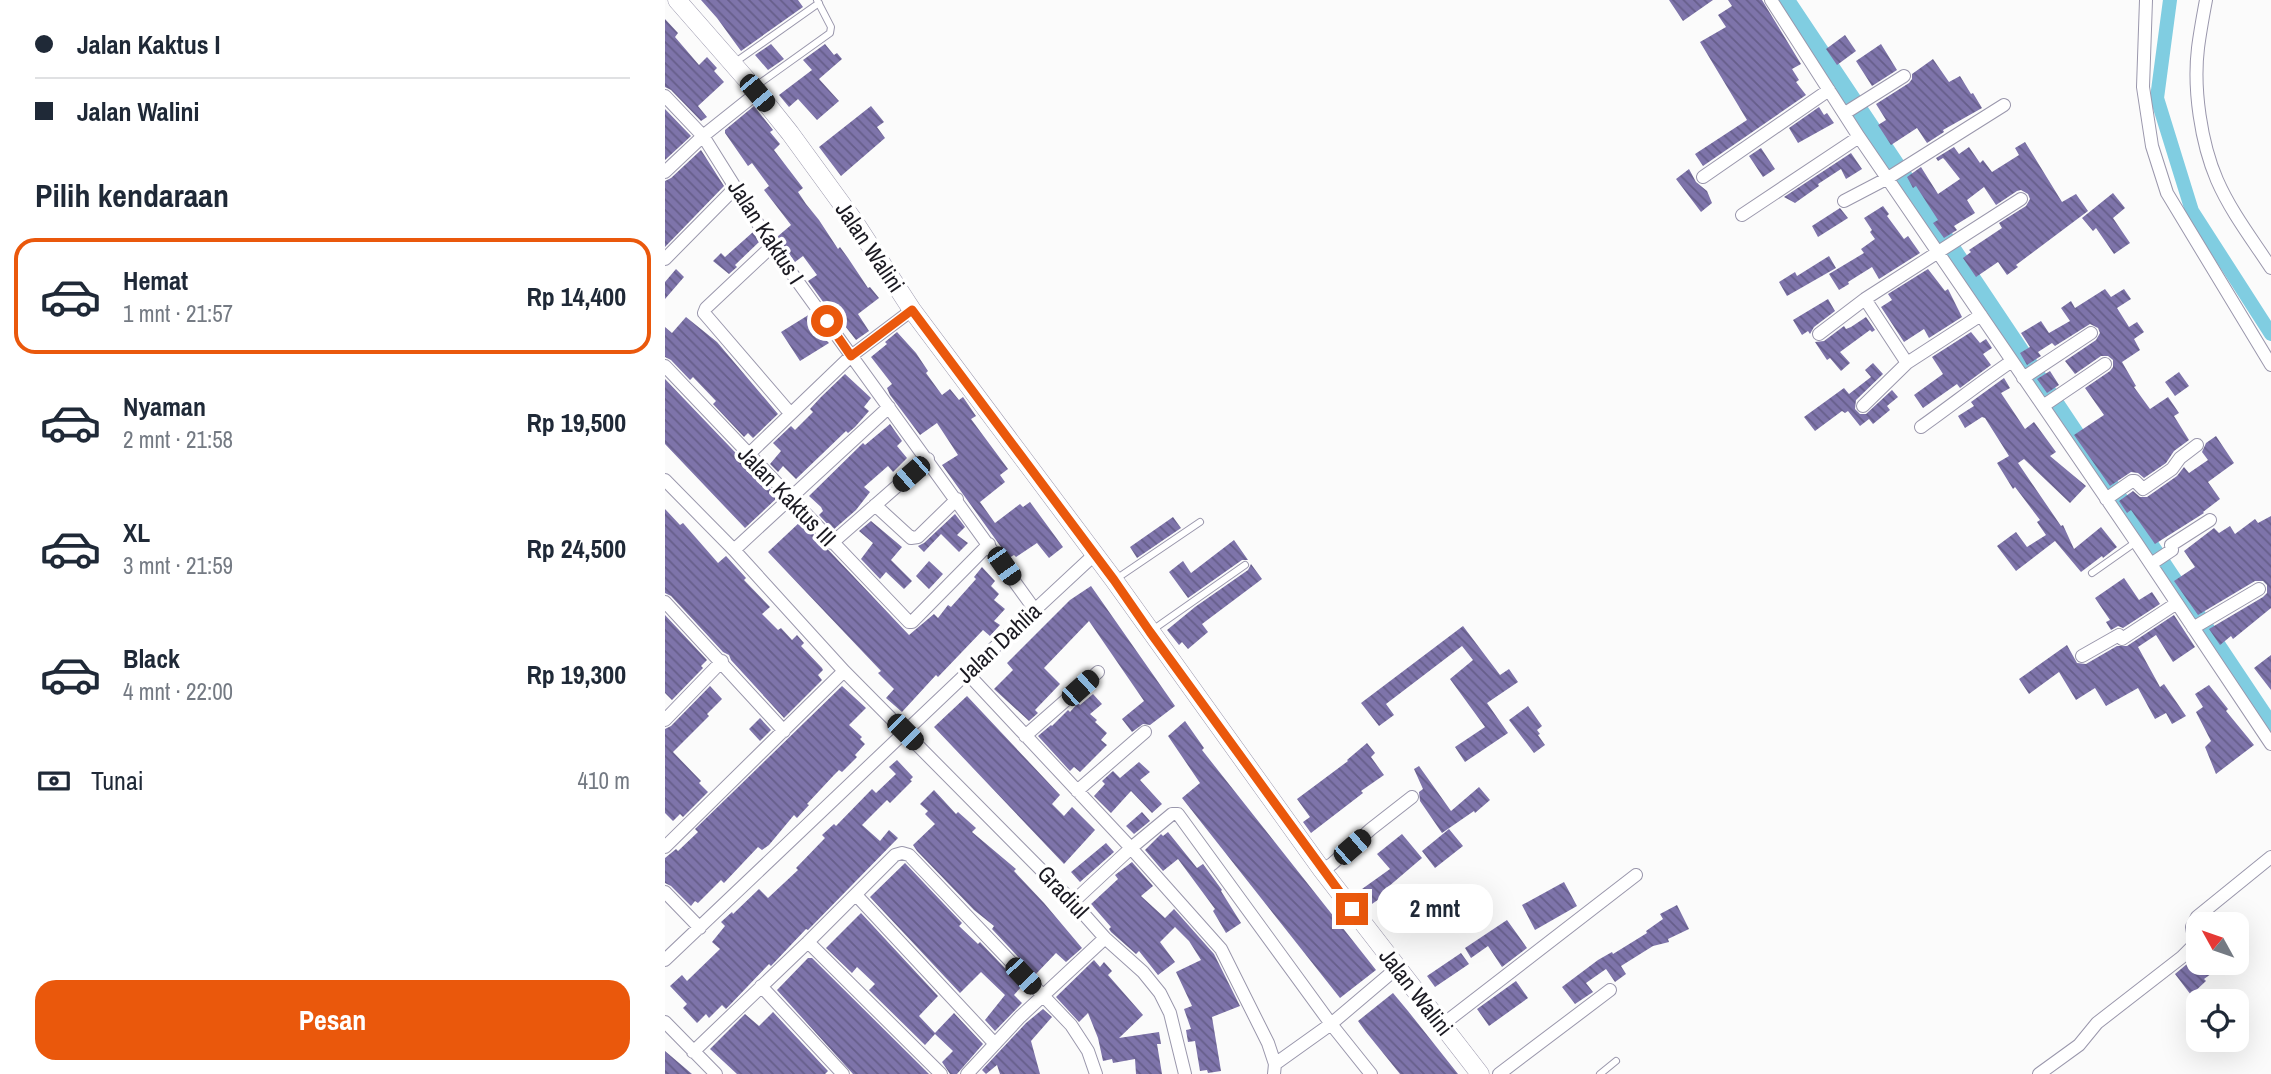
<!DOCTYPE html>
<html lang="id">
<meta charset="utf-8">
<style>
body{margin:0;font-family:"Archivo Narrow",sans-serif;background:#f2f2f3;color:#1f2937;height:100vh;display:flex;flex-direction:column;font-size:26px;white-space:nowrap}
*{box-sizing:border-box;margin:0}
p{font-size:23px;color:#747a83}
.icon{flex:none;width:38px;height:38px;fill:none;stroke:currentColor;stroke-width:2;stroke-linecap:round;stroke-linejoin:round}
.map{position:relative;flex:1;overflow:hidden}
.drawer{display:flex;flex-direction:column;background:#fff;width:665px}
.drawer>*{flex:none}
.banner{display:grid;align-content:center;height:154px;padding:0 35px;background:#fff}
.needle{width:46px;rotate:310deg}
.tools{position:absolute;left:1521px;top:912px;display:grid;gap:14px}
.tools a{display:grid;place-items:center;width:63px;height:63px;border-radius:14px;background:#fff;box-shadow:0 7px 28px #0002;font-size:35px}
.end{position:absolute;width:32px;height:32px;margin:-16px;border:9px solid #ea580c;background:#fff;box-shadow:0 0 0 4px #fff}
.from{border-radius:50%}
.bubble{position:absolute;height:49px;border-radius:21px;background:#fff;box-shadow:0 7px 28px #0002;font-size:23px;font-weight:800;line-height:49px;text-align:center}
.car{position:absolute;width:21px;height:42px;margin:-21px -10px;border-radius:9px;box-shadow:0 0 5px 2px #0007;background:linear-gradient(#222 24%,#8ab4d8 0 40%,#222 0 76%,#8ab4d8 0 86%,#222 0)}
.banner b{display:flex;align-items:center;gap:24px;height:66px;font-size:26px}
.banner b+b{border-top:2px solid #e0e1e3}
.banner i{width:18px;height:18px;background:#1f2937}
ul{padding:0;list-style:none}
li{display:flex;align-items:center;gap:21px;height:116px;margin:0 14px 10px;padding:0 21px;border:4px solid transparent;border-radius:21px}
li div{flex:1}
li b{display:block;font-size:26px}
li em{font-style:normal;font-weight:800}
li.selected{border-color:#ea580c}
li>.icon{width:63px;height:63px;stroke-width:1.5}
h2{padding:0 35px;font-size:32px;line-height:84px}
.pay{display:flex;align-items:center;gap:18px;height:77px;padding:0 35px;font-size:26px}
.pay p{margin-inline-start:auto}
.cta{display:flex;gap:14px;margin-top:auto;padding:14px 35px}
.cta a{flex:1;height:80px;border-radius:21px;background:#ea580c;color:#fff;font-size:28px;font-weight:800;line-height:80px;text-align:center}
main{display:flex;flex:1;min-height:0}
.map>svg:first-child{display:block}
</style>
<main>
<section class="drawer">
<div class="banner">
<b><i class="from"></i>Jalan Kaktus I</b>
<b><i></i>Jalan Walini</b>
</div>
<h2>Pilih kendaraan</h2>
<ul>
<li class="selected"><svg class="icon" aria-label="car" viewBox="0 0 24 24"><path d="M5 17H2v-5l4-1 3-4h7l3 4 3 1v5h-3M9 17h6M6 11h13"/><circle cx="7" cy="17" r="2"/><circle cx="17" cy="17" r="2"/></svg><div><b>Hemat</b><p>1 mnt · 21:57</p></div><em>Rp 14,400</em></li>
<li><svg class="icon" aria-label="car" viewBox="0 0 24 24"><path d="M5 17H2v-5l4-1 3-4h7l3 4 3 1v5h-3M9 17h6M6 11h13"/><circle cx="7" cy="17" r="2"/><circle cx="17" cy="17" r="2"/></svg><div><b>Nyaman</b><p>2 mnt · 21:58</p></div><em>Rp 19,500</em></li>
<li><svg class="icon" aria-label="car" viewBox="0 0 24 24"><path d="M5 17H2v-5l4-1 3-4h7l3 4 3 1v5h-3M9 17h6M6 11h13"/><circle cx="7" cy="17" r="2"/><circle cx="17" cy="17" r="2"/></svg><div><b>XL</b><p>3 mnt · 21:59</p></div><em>Rp 24,500</em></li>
<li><svg class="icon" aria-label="car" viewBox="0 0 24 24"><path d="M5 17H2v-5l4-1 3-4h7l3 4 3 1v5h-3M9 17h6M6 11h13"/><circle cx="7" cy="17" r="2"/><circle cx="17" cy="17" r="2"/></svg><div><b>Black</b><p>4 mnt · 22:00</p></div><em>Rp 19,300</em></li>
</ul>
<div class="pay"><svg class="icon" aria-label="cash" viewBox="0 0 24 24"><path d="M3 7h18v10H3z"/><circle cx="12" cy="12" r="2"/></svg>Tunai<p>410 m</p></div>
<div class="cta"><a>Pesan</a></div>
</section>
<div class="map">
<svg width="1606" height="1074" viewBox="0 0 1606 1074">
<defs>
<pattern id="building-back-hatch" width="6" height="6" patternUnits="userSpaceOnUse" patternTransform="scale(1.75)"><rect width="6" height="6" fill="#7e74aa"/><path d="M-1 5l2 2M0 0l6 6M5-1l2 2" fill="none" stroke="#665e8a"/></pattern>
</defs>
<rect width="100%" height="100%" fill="#fbfbfb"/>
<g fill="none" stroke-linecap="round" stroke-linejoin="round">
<path stroke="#80cde1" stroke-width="14" d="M1505,0l-13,98 35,113 79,123"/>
<path stroke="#80cde1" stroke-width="24" d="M1117,0l489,732"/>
</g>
<path fill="url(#building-back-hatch)" d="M36,0h97l5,7 -62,44 -24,-33z
M1004,0h44l-30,21z
M1063,0h34l39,64 -9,5 7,11 -3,2 10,13 -103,71 -8,-12 52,-34 -47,-78 26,-15 -8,-12 14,-9z
M0,19l13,14 -3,4 24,28 8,-8 10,11 -3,3 10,11 -26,24 9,11 -6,4 -30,-31 -6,-3z
M1180,35l11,16 -19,14 -11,-16z
M106,44l13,15 -16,11 -13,-15z
M160,44l9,11 3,-2 5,6 -23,20 20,22 -22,19 -19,-21 -9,8 -10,-12 33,-25 -9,-10z
M1216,44l16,26 -25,16 -16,-25z
M1268,59l16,23 11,-6 11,18 2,-1 9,15 -39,22 1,2 -17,11 -10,-15 -26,17 -13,-20 8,-5 -10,-16 33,-21 3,-4v-5z
M89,106l19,24 -3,2 10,12 -6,6 29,38 -5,4 8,12 13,16 19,29 2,-2 8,11 20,30 2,-1 9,11 -21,16 11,17 -13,9 -11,-14 -3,2 -34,-47 9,-6 -14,-19 -8,6 -18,-25 14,-12 -27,-35 5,-4 -17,-23 -4,3 -23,-33v-3z
M206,106l13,16 -7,5 8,11 -44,38 -22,-29z
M1154,107l5,8 3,-2 7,10 -36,20 -9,-15z
M0,109l26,27 -26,24z
M1360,142l37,60 14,-8 12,17 -72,54 2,2 -11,8 -9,-13 -22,15 -13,-19 8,-6 -2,-2 33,-22 -3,-5 27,-17 4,-7 -2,-5 -7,-4 -4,1 -21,14 -12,-18 -17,13 8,13 -21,13 3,4 -13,8 -11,-15 5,-3 -22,-34 -3,2 -6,-11 14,-10 17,27 22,-15 -15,-19 -2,-2 -5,3 -2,-3 18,-11 5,7 10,-7 11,16 3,-3 9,12 27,-17 -4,-7z
M1096,148l14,21 -12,8 -14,-21z
M36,150l23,36 -59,61v-66l6,-3z
M1186,153l11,16 -16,10 -5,-10 -23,15 1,2 -24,17 -11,-6z
M1024,169l7,13 11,9 5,12 -11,9 -25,-33z
M1448,193l12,15 -12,10 17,25 -16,11 -18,-26 -3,3 -11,-13z
M1218,206l6,8 -2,2 17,23 4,-3 12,17 -41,26 -7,-12 -24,15 1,2 -10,6 -10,-16 35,-21 -3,-4 14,-10 -5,-7 2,-2 -8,-12z
M1175,208l8,10 -30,19 -6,-11z
M88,232l6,10 -24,23 2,2 -8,7 -16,-13 8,-8 4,4z
M1164,256l7,12 -49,28 -8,-14 16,-10 2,4z
M11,269l8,8 -19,22v-17z
M1263,269l17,22 3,-2 14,28 -33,21 -5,-9 -20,13 -23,-35 11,-7 -4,-6z
M1440,289l6,8 13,-8 7,10 -14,9 12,19 8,-5 7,10 -10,7 6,11 -18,12 14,24 -2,1 16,22 18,-12 11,16 -5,3 15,24 -15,11 -8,12 -22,15 -6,-5 -7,-1 -21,14 -36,-51 30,-20 -19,-27 25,-17 3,-4v-7l-5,-4h-7l-26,18 -10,-13 31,-21 4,-7 -2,-5 -8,-4 -35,22 -3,-3 -14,9 3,4 -14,9 -7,-12 10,-6 -9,-14 20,-12 8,12 21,-12 -9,-13 10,-7 4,7z
M1163,299l7,12 -21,16 -4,7 -2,-3 -6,4 -9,-15z
M145,314l18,24 -2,2 3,3 -29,18 -19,-29z
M21,317l31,25 61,72 -25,24 -5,-5 -4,4 -31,-33 3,-3 -23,-24 -3,3 -19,-20 -6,-3v-30l7,6z
M1201,317l9,13 -3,2 -2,-2 -30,22 10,11 -9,8 -11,-13 -3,2 -12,-18 9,-1 20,-15 2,3 5,-2z
M232,332l19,21 12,18 -2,2 16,22 8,-6 9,11 4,-3 13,19 -5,3 37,50 -8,6 5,7 -25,20 15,21 25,-19 3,3 7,-5 33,45 -14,11 -12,-15 -21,14 -2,-2 -5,3 -67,-93 16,-10 -21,-32 -17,12 -30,-40 -3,-7 5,-4 -21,-27 16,-13 -2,-2z
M1306,332l9,11 6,-4 6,9 -9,6 8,11 -31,23 -3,-4 -34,24 -9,-13 29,-21 -11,-17z
M1208,363l10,11 -27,26 -1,9 5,5h6l26,-24 6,7 -11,9 3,4 -17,14 -4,-5 -9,7 -12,-15 -3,2 -3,-2 -27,20 -11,-14 40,-29 5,6 22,-17 -6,-7z
M1385,371l9,14 -12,8 -10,-14z
M1514,372l10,14 -14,10 -10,-14z
M180,374l26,24 -7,9 5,4 -14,16 -7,6 -2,-2 -50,48 -13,-13 -5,6 -8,-8 11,-13 -8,-8 18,-17 4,4 18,-18 -3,-3 11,-12z
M1339,378l6,10 -9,5 24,36 9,-7 22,30 -6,4 36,30 -16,17 -46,-44 -6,4 43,63 2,-1 11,24 27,-22 16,20 -14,11 -1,-2 -21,16 -26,-31 -39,30 -19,-25 19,-14 11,15 19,-12 -9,-13 3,-2 -25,-33 -2,2 -16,-26 12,-7 -24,-38 -3,-1 -17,11 -7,-12 16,-10 -3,-4z
M0,379l113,118 -33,31 -80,-84z
M225,424l12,17 -5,5 10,12 -14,14 -5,-6 -24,21 6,5 -14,18 -23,20 -14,-15 4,-4 -2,-4 -12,-11 54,-53 2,2z
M1551,436l18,27 -26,19 12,17 -17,13 1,1 -49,31 -24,-34 -4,3 -8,-12 14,-10 7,6h7l30,-21 7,-9 5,6 19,-13 -6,-8 4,-9z
M0,509l15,16 3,-2 35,40 8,-7 20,22 -2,2 26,27 -8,7 16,16 3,-2 11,12 5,-5 7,8 -3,3 21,22 1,2 -5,5 4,5 -38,38 -53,-58 -2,-5 -6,-3 -52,-56 -6,-3z
M290,514l10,13 -8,8 11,8 -9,9 -18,-18 -17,18 -6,-6 6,-3z
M1606,516v92l-38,31 -2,-3 -11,9 -11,-16 54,-32 4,-4v-8l-4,-4h-8l-57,34 -24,-34 21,-14 -11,-16 30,-23 5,5 11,-7 5,8 20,-15 3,4z
M508,517l8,11 -44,30 -7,-11z
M136,521l108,114 25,-21 4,4 10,-13 3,2 25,-28 -2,-2 8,-10 13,14 -4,5 8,8 -5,6 11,9 -11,12 6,4 -10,11 -7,-6 -45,47 -2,-2 -34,37 -16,-14 8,-9 -16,-16 3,-2 -113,-119z
M206,521l31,26 -11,13 21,21 -8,8 -18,-17 -6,7 -19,-20 12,-16 -14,-12z
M569,540l14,20h-6l-54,38 -19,-26 14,-11 8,12z
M264,561l14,13 -14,15 -13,-13z
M586,564l11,15 -60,45 6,8 -20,17 -6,-7 -3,3 -12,-15 28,-23 53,-37z
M1459,578l15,22 13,-8 8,12 -37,24 -5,-2 -7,4 -5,-8 4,-2 -15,-22z
M426,586l84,120 -25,19 -7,-1 -11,8 -10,-13 22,-18 -55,-80 -45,47 16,16 -25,26 3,3 -9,8 -35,-32 19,-19 -6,-7 63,-63z
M0,615l42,45 -6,6 2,2 -31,32 -7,-7z
M1509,615l21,32 -22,15 -17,-27 -18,12 22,40 4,-3 22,32 -14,8 -6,-11 -11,6 -17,-31 -32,18 -11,-18 -19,12 -17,-28 -30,22 -10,-15 48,-34 10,18 9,1 31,-18h10z
M798,626l37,49 9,-6 9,13 -31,21 21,30 -43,29 -10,-15 30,-20 -35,-48 23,-19 -11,-14 -76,58 8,11 -15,11 -18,-23z
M1606,655v35l-17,-22z
M1544,685l19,24 -2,2 28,34 -38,29 -11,-27 6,-6 -15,-29 7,-5 -8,-13z
M45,686l12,13 -15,15 2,2 -36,36 28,29 -2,2 9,9 -25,25 -3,-3 -7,7 -8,-8v-84l6,-3z
M177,686l24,22 -17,17 13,12 -2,2 5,5 -10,11 2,2 -15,15 -3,-2 -5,5 -27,29 2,1 -12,13 -3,-3 -25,30 -7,5 -4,-3 -34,36 -3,-3 -23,23 -3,-2 -4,5 -20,-20 -6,-3v-25l11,-9 2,2 20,-19 -3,-3z
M428,694l9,10 -12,10 7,6 -2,2 12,11 -6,7 6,5 -27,27 -6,-5 -4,4 -32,-35 13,-11 1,1 16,-16 2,2 8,-9 2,2z
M302,696l93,99 -8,9 12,12 8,-9 23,23 -31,34 -130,-137z
M863,706l14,20 -5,4 3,4 -2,1 7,10 -11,8 -25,-33z
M95,718l11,12 -11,11 -11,-12z
M520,721l19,27 -2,2 174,220 -36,28 -158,-200 18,-15 -32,-47z
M702,743l8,10 -4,4 13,18 -23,16 2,2 -52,40 -8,-11 7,-5 -13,-18 51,-38 -1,-1z
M232,760l16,17 -3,3 2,1 -22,22 -3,-3 -25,25 18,16 9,-11 9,8 -90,92 -2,-1 -35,37 -2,-2 -43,45 -4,-4 -13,13 -3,-4 -9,9 -14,-15 4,-4 -17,-18 12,-11 5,6 33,-32 -8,-7 13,-16 -4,-4 11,-10 1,2 26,-25 9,9 30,-28 -2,-2 29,-30 -3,-3 12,-11 2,2 36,-37 4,4 20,-19 -7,-7z
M474,762l11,10 -10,8 22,24 -10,9 -21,-22 -20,22 -17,-17 11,-12 -3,-3 11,-10 7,7z
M754,766l32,45 28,-24 11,13 -15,13 -1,-2 -32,22 -22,-32 -1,-9 4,-3 -9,-20z
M269,790l22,24 2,-2 18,16 -4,4 44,37 -2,2 30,32 38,45 -16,14 -10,-9 -21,22 -43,-46 2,-3 -20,-16 -57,-59 -4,-6 22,-21 -10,-10 3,-3 -8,-7z
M477,812l8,9 -16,13 -8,-8z
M784,829l14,17 -28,22 -13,-17z
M503,832l29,36 6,-4 19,26 -1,1 20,32 -15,10 -13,-22 2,-2 -37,-50 -15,12 -18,-21 16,-16 2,2z
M737,834l20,24 -34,29 3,4 -25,17 -11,-14 35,-25 -13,-15z
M441,843l8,9 -34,30 -9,-10z
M467,862l21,24 -12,10 24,22 9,-9 40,45 26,52 -28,11 9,54 -13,2 -1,-3 -7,1 -5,-30 -7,1 -2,-12 5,-1 -7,-20 8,-3 -16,-34 25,-12 -12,-19 -14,-14 -15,15 15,20 -17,13 -19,-24 -3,3 -25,-22 -2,-3 2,-2 -20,-23 27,-25 -3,-4z
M240,863l57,60 -3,3 19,18 2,-2 42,44 -8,9 8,8 -27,28 -10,-11 20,-25 -24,-23 -21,21 -90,-96z
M899,882l13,24 -42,24 -13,-25z
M1012,905l12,24 -21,10 1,3 -16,4 -32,20 5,8 -11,8 -9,-13 -20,14 7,9 -18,12 -13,-17 36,-27 14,-8 1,2 34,-21 -1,-2 17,-12 -3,-5z
M196,913l77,83 -19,20 16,17 19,-20 29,31 -26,30h-7l-8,-12 11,-11 -18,-17 -10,11 -56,-55 6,-6 -18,-17 -5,6 -26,-25z
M842,920l20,28 -25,19 -14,-21 -17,12 -6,-10z
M796,953l8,11 -34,23 -8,-11z
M143,958h4l117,116h-76l-76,-84z
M429,960l6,7 4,-5 8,9 -4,4 35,40 -24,23 40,-6 2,12h-4l5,30h-26l-1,-15 -22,4 -1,-4 -9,2 -5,-23 -10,-25 -9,9 -23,-25z
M1533,962h11l6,9 -11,8 2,2 -15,14 -16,-21 12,-10 3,4z
M851,981l12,17 -39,28 -12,-17z
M728,993l15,18 50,63h-58l-34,-42 -8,-11z
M378,1009l9,8 -21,24 9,33h-40l-3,-9 -11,9 -4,-4 44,-47z
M108,1012l55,59 -3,3h-88l-27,-25 35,-35 14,12z
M0,1051l27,23h-27z"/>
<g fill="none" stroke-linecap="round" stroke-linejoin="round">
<g stroke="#9a97ac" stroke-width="8">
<path id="lane" d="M69,63l85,-60
M91,86l74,-53 1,-6 -14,-27
M1427,573l44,-31
M451,579l84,-57
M486,631l94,-66
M935,1074l16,-13"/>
</g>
<g stroke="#9a97ac" stroke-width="14">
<path id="street" d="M1106,0l88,137 277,405 135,202
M1481,0l-3,87 9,59 15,47 104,172
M1541,0c-3,16 -6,32 -8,48 -5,41 3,95 19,132 14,32 35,59 54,88
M0,96l38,40 69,110 263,364
M1180,113l59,-37
M0,172l38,-36 54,-43
M1038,177l126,-87
M1179,201l44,-23 116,-73
M1077,215l117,-78
M107,246l-66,62 -2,5 86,100
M0,259l71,-72
M1200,299l42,64
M1154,334l46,-35 156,-100
M0,366l244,256h3l77,-78
M1358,378l68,-45
M1198,406l44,-43 74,-48
M1378,406l62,-42
M1256,427c31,-22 60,-45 91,-66
M83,455l103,-99 61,-46
M0,480l69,70 110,121 229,231 32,36 38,34 17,21 10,20 15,61
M1441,499l26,-18h3l8,8 3,-2 26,-18 8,-11 17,-13
M210,505l36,33 7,-1 39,-38
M167,543l96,-84
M69,550l155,-143
M1486,564l21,-14 -1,-5 39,-25
M0,602l119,129
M1528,628l66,-39
M1417,656l37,-21 3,4 55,-36
M302,673l164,175 90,101 47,94 7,21 -1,10
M0,720l57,-59
M360,736l73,-64
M412,791l68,-59
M0,847l179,-176
M657,870l10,-6 39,-35 41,-32
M0,892l35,36
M191,895l139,149
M408,902l58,-54 41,-34h6l153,210 40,50
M143,942l133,132
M0,960l302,-287 127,-118
M96,986l82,88
M0,1022l51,52
M777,1025l194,-150
M28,1052l115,-110 87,-87 7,-2 7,2 162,170 17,26 8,23
M610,1064l56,-40 66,-56
M302,1074l53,-57 85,-79
M834,1074l111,-84
M1374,1074l40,-29 18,-22 85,-66 13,-13 -3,-17 5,-10 74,-60"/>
</g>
<g stroke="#9a97ac" stroke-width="19">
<path id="secondary" d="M12,0l77,88 36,45 62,85 60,92 202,270 208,290 158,204"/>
</g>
<use href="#lane" stroke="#fff" stroke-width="6"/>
<use href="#street" stroke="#fff" stroke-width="12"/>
<use href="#secondary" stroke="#fff" stroke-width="18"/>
</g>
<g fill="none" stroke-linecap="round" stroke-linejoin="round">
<path stroke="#ea580c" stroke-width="9" d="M162,321l24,35 61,-46 202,270 36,52 202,277"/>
</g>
<g text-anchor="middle" stroke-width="7" stroke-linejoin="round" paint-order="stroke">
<g font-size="23" fill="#1a1921" stroke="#fff">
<text transform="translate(101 232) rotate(57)" y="8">Jalan Kaktus I</text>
<text transform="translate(205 247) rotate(56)" y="8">Jalan Walini</text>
<text transform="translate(122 496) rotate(46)" y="8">Jalan Kaktus III</text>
<text transform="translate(334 643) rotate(-43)" y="8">Jalan Dahlia</text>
<text transform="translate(398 892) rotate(47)" y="8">Gradiul</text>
<text transform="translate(751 992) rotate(52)" y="8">Jalan Walini</text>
</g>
</g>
</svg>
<div class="tools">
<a><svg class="needle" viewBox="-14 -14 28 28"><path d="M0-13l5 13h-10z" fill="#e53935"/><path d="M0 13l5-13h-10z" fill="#747a83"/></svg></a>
<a><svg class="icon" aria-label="locate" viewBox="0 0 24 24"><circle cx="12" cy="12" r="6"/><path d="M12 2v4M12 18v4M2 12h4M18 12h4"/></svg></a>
</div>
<i class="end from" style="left:162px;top:321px"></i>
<i class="end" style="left:687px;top:909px"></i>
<div class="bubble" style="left:712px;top:884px;width:116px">2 mnt</div>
<i class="car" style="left:92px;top:93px;rotate:140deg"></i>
<i class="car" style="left:246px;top:474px;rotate:229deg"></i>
<i class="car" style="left:339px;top:566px;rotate:145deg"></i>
<i class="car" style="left:415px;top:688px;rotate:48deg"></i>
<i class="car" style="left:240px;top:732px;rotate:135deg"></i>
<i class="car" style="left:687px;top:847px;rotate:49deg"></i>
<i class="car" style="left:358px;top:976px;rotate:137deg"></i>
</div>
</main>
